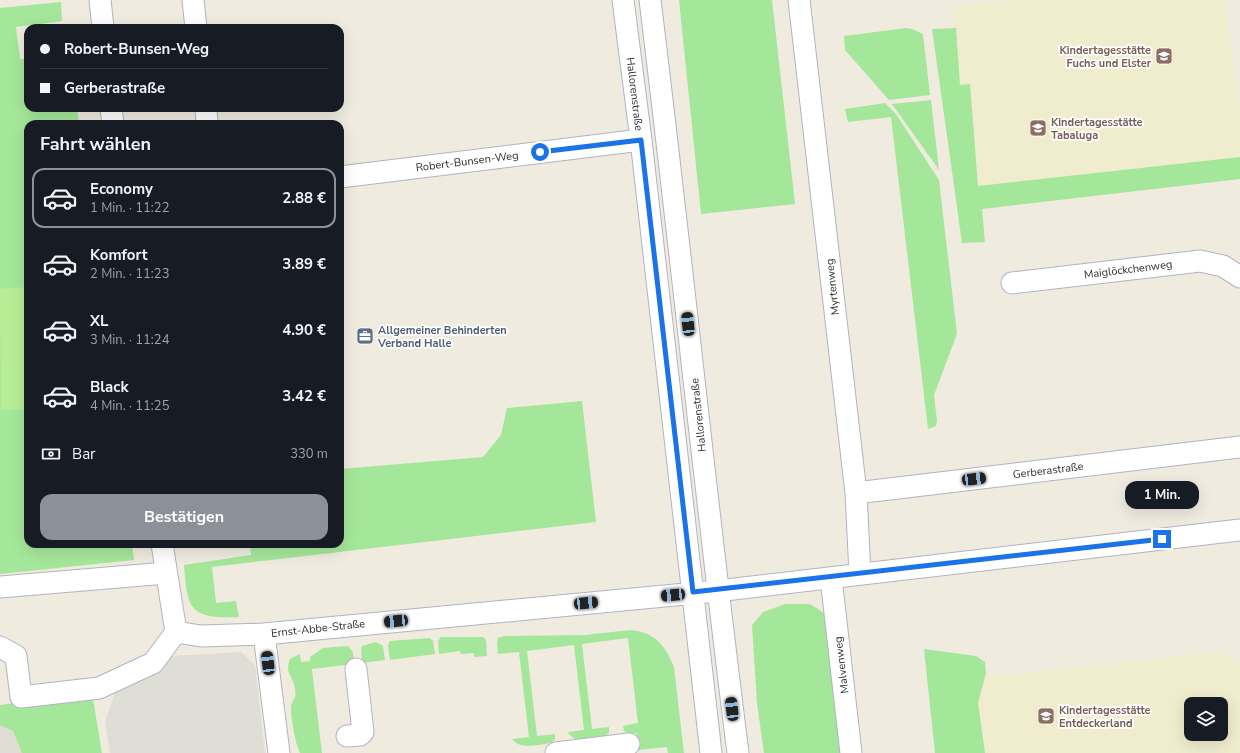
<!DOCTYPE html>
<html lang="de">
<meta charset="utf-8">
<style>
body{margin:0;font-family:"Nunito Sans",sans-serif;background:#242831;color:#f1f3f6;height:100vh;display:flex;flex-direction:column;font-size:15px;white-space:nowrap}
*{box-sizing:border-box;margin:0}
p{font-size:13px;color:#9ea1a6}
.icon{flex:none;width:22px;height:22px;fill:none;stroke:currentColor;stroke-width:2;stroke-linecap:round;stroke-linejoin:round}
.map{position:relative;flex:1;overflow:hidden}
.side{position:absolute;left:24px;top:120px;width:320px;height:428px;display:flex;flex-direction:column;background:#171b24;border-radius:12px;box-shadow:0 4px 16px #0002}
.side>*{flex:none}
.top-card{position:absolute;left:24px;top:24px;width:320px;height:88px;border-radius:12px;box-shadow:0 4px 16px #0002;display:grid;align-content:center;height:88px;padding:0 16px;background:#171b24}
.tools{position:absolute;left:1184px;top:697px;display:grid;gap:8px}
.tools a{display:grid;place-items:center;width:44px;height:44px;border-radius:8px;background:#171b24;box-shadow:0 4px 16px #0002;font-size:20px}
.end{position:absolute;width:18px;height:18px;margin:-9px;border:5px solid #1a73e8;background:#fff;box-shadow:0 0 0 2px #fff}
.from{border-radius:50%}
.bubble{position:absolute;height:28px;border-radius:12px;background:#171b24;box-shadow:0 4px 16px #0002;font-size:13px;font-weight:700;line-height:28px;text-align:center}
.car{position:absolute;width:12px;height:24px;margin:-12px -6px;border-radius:5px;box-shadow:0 0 3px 1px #0007;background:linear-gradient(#222 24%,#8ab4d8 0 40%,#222 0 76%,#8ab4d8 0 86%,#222 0)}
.top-card b{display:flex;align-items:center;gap:14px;height:38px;font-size:15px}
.top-card b+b{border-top:1px solid #363941}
.top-card i{width:10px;height:10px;background:#f1f3f6}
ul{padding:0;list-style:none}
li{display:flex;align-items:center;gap:12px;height:60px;margin:0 8px 6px;padding:0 8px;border:2px solid transparent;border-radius:12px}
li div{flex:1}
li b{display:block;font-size:15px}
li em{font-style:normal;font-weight:700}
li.on{border-color:#8c9099}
li>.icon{width:36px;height:36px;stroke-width:1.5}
h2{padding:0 16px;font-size:18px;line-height:48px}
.pay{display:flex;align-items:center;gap:10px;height:44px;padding:0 16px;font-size:15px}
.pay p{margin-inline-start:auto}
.button{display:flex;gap:8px;margin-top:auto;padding:8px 16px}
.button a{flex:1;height:46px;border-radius:12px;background:#8c9099;color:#fff;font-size:16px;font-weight:700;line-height:46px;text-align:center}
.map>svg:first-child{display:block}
</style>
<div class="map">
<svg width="1240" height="753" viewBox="0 0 1240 753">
<rect width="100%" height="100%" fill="#efebdf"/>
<path fill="#f0ecce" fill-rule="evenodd" d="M1011,0h214l15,110v47l-263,29 -7,-101h-10l-6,-79z
M1218,652l22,12v89h-255l-7,-50 7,-26zM1191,704h30v30h-30z"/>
<path fill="#a5e79a" d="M679,0h93l23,204 -94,10z
M61,2l1,19 -46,6 4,32 8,-1v50h49l2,16h-51v420h104l2,16 -134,14v-566z
M906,28l6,1 11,5 7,61 -41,5 -44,-50 -1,-14z
M956,28l4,57 10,-1 8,102 262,-29v22l-258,30 3,33 -23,1 -30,-214z
M931,100l8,70 -47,-66z
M885,103l11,11 43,66 18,154 -23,61 3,26 -1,5 -8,3 -37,-312 -43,5 -3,-13z
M582,401l14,121 -384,45 4,36 20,-2 3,16c-48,2 -52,-6 -55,-52l67,-10 -1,-11h90v-75l143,-12 18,-22 6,-27z
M785,604h25l14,9 6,21 14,119h-80l-7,-50 -5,-78 11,-13z
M630,630c25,2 35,15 44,37l10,86h-16l-1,-6 -29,3 -2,-17 -7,1 -5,-3 -1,-5 15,-3 -10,-85 -46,6 10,85 17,-2v6l-6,4 -27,3 -7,-6 -1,-2 16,-2 -10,-85 -47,6 10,85 18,-2v5l-4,4c-12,1 -30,8 -39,-4l17,-2 -10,-85 -21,2 -1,-11 1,-5 6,-2 81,-1z
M441,637h42l3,3 1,16 -13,1v-4l-13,1 -1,-3 -21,3 -1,-13z
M430,638l3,3 2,13 -45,6 -2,-15 2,-4z
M376,642l7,4 2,14 -23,3 -1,-13 1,-4z
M348,646l5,6 1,12 -42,5 10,84h-22c-5,-10 -9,-35 -9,-46 1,-8 6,-7 4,-18 -1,-13 -11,-14 -5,-30l10,-5 1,8 9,-1v-4l13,-9z
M924,649l52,7 9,6 1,11 -8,30 7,50h-50z
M92,693l10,60h-102v-48z"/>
<path fill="#b7ee95" d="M28,287v122l-27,1 -1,-121z"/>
<path fill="#deddd6" d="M241,652l14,13 10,88h-155l-5,-31 13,-38 54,-28z
M0,725l13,6 9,22h-22z"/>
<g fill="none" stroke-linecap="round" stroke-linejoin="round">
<g stroke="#b3b3c1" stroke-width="23">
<path id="minor" d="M100,0l3,28
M193,0l3,28
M623,0l18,140 70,613
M650,0c31,251 56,502 88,753
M799,0l57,493 4,81
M111,108l2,16
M206,108l1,16
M340,177l301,-37
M1012,283l188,-22 23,5 17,11
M856,493l384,-46
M162,544l14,88
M831,578l20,175
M0,587l166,-14
M176,632l25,4 63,-2 453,-43 523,-61
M264,634l15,119
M0,647l16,9 5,41 78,-9 54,-25 23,-31
M347,736l13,-1 3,-3 -7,-63
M556,753l73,-9"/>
</g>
<use href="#minor" stroke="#fff" stroke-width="21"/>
</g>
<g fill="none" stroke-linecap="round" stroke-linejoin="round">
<path stroke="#1a73e8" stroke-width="5" d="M540,152l101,-12 52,452 469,-53"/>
</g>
<defs>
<g id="school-square" transform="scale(0.9)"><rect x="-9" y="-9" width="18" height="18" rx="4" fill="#8d6e63" stroke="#fff"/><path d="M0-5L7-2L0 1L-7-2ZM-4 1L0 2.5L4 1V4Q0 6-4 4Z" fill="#fff"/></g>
<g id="office-square" transform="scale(0.9)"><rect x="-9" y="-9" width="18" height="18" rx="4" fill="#5c6f8a" stroke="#fff"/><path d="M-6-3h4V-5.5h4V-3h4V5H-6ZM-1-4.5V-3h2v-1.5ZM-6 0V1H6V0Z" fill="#fff"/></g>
</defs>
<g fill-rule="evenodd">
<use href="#school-square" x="1164" y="56"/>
<use href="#school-square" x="1038" y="128"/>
<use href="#office-square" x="365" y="336"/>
<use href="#school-square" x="1046" y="716"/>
</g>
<g text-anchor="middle" stroke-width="3.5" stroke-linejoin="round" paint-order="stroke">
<g font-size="11" font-weight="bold" fill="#785e54" stroke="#fff" text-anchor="start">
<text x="1151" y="54" text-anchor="end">Kindertagesstätte<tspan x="1151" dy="13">Fuchs und Elster</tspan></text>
<text x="1051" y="126">Kindertagesstätte<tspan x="1051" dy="13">Tabaluga</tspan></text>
<text x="1059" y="714">Kindertagesstätte<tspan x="1059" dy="13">Entdeckerland</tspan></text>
</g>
<g font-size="11" fill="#2d2d2d" stroke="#fff">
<text transform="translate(635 94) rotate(83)" y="4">Hallorenstraße</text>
<text transform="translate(467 161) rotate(-7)" y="4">Robert-Bunsen-Weg</text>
<text transform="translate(1128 269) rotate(-7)" y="4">Maiglöckchenweg</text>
<text transform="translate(832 287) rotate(-96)" y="4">Myrtenweg</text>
<text transform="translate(698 415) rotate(-96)" y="4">Hallorenstraße</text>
<text transform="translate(1048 470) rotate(-7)" y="4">Gerberastraße</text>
<text transform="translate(318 628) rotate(-6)" y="4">Ernst-Abbe-Straße</text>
<text transform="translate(841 665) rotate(-97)" y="4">Malvenweg</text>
</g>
<g font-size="11" font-weight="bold" fill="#4e5e75" stroke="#fff" text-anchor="start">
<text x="378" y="334">Allgemeiner Behinderten<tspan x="378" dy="13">Verband Halle</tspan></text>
</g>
</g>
</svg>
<div class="tools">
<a><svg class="icon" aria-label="layers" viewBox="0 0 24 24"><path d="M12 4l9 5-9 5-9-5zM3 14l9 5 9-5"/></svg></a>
</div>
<i class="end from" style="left:540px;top:152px"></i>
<i class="end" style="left:1162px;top:539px"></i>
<div class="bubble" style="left:1125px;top:481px;width:74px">1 Min.</div>
<i class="car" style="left:688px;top:324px;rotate:354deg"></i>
<i class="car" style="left:974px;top:479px;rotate:83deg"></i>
<i class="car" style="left:673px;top:595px;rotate:265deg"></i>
<i class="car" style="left:586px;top:603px;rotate:85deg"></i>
<i class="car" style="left:396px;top:621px;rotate:265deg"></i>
<i class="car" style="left:268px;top:663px;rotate:353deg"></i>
<i class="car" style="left:732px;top:709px;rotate:353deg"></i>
<div class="top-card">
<b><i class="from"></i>Robert-Bunsen-Weg</b>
<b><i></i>Gerberastraße</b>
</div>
<section class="side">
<h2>Fahrt wählen</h2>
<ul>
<li class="on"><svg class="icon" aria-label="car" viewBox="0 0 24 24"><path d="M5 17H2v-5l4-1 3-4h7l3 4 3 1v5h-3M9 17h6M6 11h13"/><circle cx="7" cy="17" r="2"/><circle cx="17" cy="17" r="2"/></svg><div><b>Economy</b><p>1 Min. · 11:22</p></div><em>2.88 €</em></li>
<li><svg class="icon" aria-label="car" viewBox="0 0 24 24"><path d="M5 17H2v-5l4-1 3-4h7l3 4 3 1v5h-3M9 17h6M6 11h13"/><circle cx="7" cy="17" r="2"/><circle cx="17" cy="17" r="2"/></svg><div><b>Komfort</b><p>2 Min. · 11:23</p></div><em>3.89 €</em></li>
<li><svg class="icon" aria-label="car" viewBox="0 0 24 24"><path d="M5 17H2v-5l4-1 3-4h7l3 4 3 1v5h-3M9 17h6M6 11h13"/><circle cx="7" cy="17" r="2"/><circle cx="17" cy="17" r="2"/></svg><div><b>XL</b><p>3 Min. · 11:24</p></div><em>4.90 €</em></li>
<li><svg class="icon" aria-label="car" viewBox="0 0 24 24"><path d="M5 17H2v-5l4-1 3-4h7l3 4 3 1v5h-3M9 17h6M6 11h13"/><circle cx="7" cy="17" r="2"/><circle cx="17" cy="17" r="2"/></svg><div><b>Black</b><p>4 Min. · 11:25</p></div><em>3.42 €</em></li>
</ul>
<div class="pay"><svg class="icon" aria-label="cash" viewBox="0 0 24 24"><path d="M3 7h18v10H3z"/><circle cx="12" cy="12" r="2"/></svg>Bar<p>330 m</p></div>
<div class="button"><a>Bestätigen</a></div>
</section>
</div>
